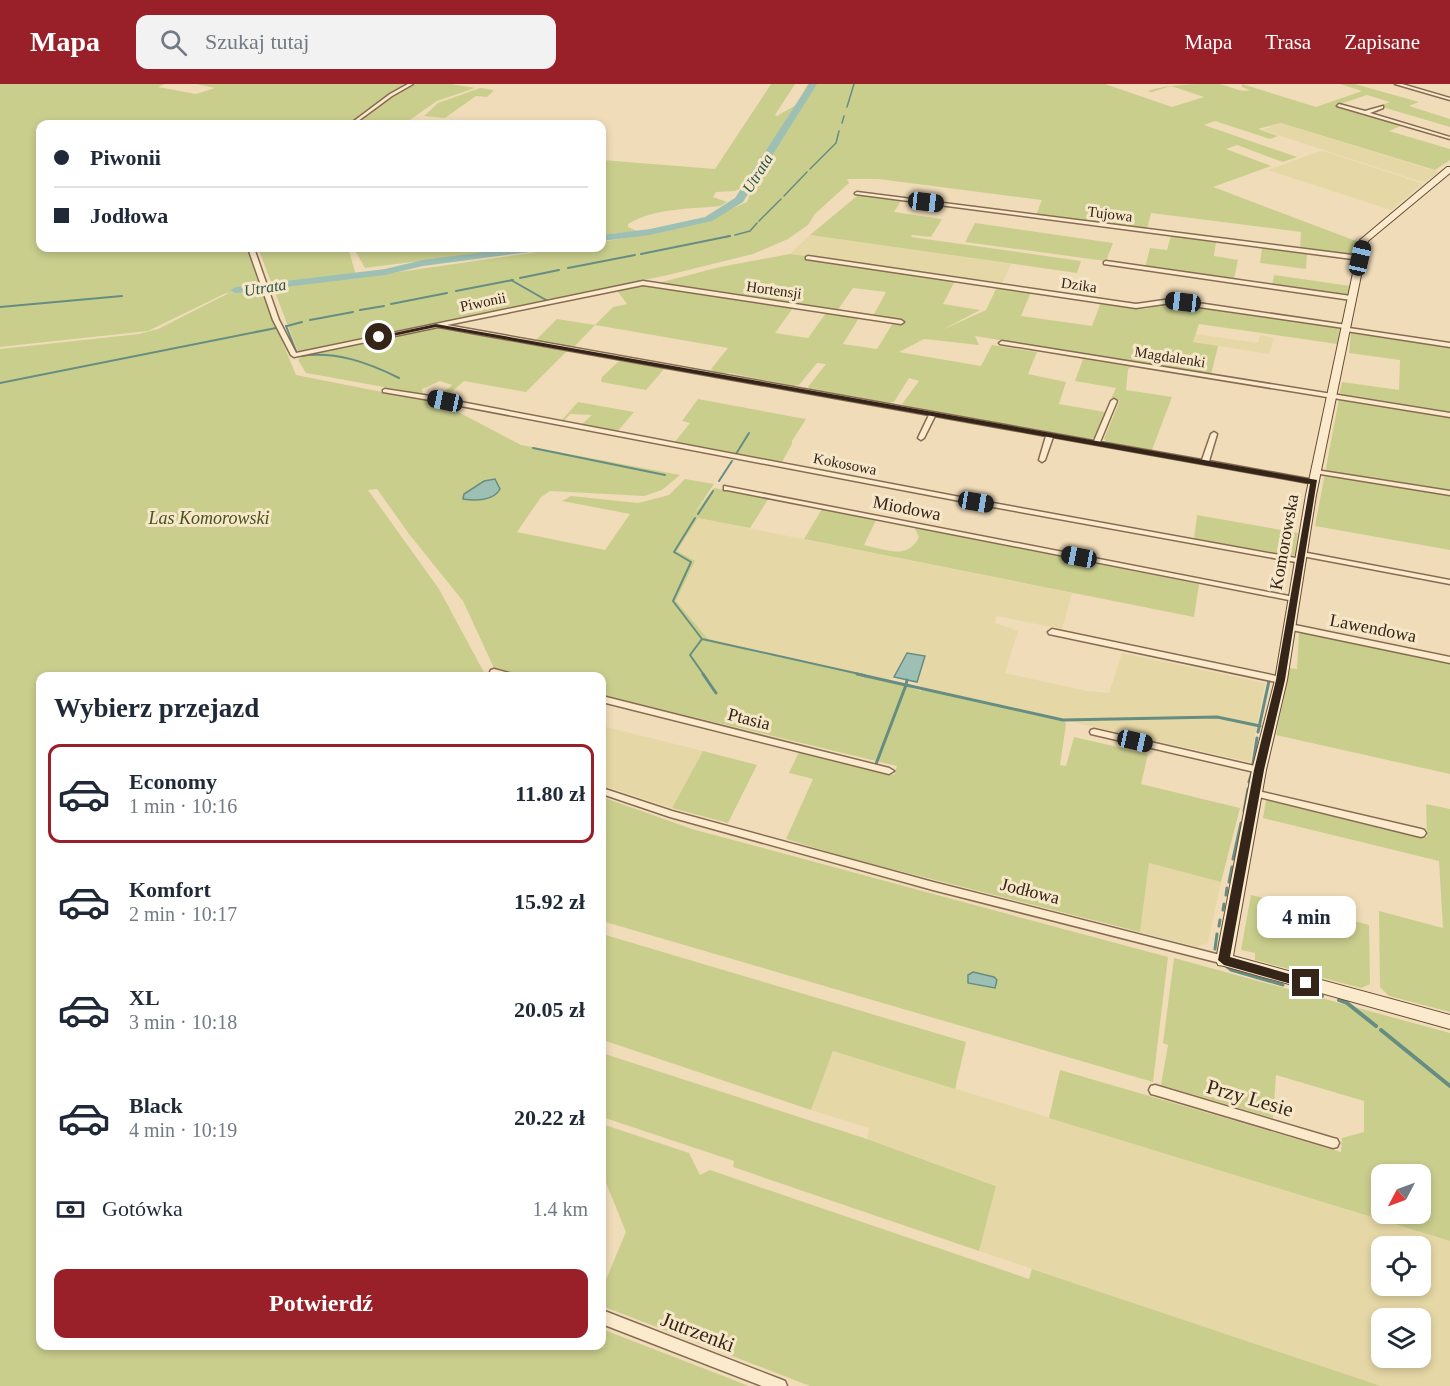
<!DOCTYPE html>
<html lang="pl">
<meta charset="utf-8">
<style>
body{margin:0;font-family:Georgia,serif;background:#f2f2f3;color:#1f2937;height:100vh;display:flex;flex-direction:column;font-size:22px;white-space:nowrap}
*{box-sizing:border-box;margin:0}
p{font-size:20px;color:#747a83}
.icon{flex:none;width:33px;height:33px;fill:none;stroke:currentColor;stroke-width:2;stroke-linecap:round;stroke-linejoin:round}
.map{position:relative;flex:1;overflow:hidden}
.details{position:absolute;left:36px;top:588px;width:570px;height:678px;display:flex;flex-direction:column;background:#fff;border-radius:12px;box-shadow:0 3px 9px #0003}
.details>*{flex:none}
.top-card{position:absolute;left:36px;top:36px;width:570px;height:132px;border-radius:12px;box-shadow:0 3px 9px #0003;display:grid;align-content:center;height:132px;padding:0 18px;background:#fff}
.needle{width:39px;rotate:229deg}
.buttons{position:absolute;left:1371px;top:1080px;display:grid;gap:12px}
.buttons a{display:grid;place-items:center;width:60px;height:60px;border-radius:12px;background:#fff;box-shadow:0 3px 9px #0003;font-size:30px}
.end{position:absolute;width:27px;height:27px;margin:-14px;border:8px solid #352519;background:#fff;box-shadow:0 0 0 3px #fff}
.from{border-radius:50%}
.bubble{position:absolute;height:42px;border-radius:12px;background:#fff;box-shadow:0 3px 9px #0003;font-size:20px;font-weight:600;line-height:42px;text-align:center}
.car{position:absolute;width:18px;height:36px;margin:-18px -9px;border-radius:8px;box-shadow:0 0 4px 2px #0007;background:linear-gradient(#222 24%,#8ab4d8 0 40%,#222 0 76%,#8ab4d8 0 86%,#222 0)}
.top-card b{display:flex;align-items:center;gap:21px;height:57px;font-size:22px}
.top-card b+b{border-top:2px solid #e0e1e3}
.top-card i{width:15px;height:15px;background:#1f2937}
ul{padding:0;list-style:none}
li{display:flex;align-items:center;gap:18px;height:99px;margin:0 12px 9px;padding:0 6px;border:3px solid transparent;border-radius:12px}
li div{flex:1}
li b{display:block;font-size:22px}
li em{font-style:normal;font-weight:600}
li.active{border-color:#992028}
li>.icon{width:54px;height:54px;stroke-width:1.5}
h2{padding:0 18px;font-size:27px;line-height:72px}
.pay{display:flex;align-items:center;gap:15px;height:66px;padding:0 18px;font-size:22px}
.pay p{margin-inline-start:auto}
.primary-button{display:flex;gap:12px;margin-top:auto;padding:12px 18px}
.primary-button a{flex:1;height:69px;border-radius:12px;background:#992028;color:#fff;font-size:24px;font-weight:600;line-height:69px;text-align:center}
header{display:flex;align-items:center;gap:36px;box-sizing:border-box;height:84px;padding:0 30px;background:#992028;color:#fff}
header strong{font-size:28px}
nav{display:flex;gap:33px;margin-inline-start:auto;font-size:21px}
.search{width:420px;height:54px;background:#f2f2f3;display:flex;align-items:center;gap:15px;box-sizing:border-box;padding:0 21px;border-radius:12px;color:#747a83;font-size:22px}
.map>svg:first-child{display:block}
</style>
<header>
<strong>Mapa</strong>
<div class="search"><svg class="icon" aria-label="search" viewBox="0 0 24 24"><circle cx="10" cy="10" r="6"/><path d="M15 15l6 6"/></svg>Szukaj tutaj</div>
<nav><a>Mapa</a><a>Trasa</a><a>Zapisane</a></nav>
</header>
<div class="map">
<svg width="1450" height="1302" viewBox="0 0 1450 1302">
<rect width="100%" height="100%" fill="#f0dcb9"/>
<path fill="#e6d8a6" fill-rule="evenodd" d="M1281,39l158,49 -14,10 -6,-1 -157,-51z
M1320,67l7,1 96,32 -32,26 -123,-40z
M810,151l201,29 -9,20 -212,-30z
M1196,250l62,9 2,-8 14,3 -5,16 -76,-12z
M698,434l374,75 -10,36 -66,-13 -1,7 23,8 -13,42 82,18 22,2 13,-40 143,30 -15,79 -328,-74 -5,-6 8,-26 -13,-3h-6l-12,24 -5,3 -181,-40 -32,-39 19,-39 -18,-10z
M602,642l101,25 -31,57 -70,-23z
M1149,779l72,19 -13,61 -11,4 -57,-15z
M833,967l617,190v145h-69l-402,-135 16,-66 -128,-46 2,-11 -58,-18zM1382,1162h38v40h-38zM1382,1234h38v40h-38z"/>
<path fill="#cace8d" fill-rule="evenodd" d="M0,0h165l-7,3 38,7 19,-6 -19,-4h209l-56,40h-309v124h208l11,38 -35,8 -76,37 -148,16z
M416,0h35l24,4 -38,13 -33,23h-48l39,-29z
M771,0h24l-20,31 2,1 19,-11 12,-21h297l67,23 32,-10 -33,-11 -19,6 -5,-1c22,-7 47,-7 71,-7 11,1 21,9 32,6l-8,-3v-3l74,23 46,-16 -22,-7h15l64,18 -10,4 41,13v8l-71,-21 11,-4 -23,-7 -30,10 66,20 -14,6 61,18v11l-15,10 -154,-47 -23,6 20,7 -8,3 -55,-18 -11,4 93,32 -14,5 -46,-17 -11,4 45,17 -58,21 143,54 -2,13 -5,2 -49,-6 1,-18 -150,-19 -4,16 -111,-14 6,-15 -164,-21h-31l2,4 -34,31 -7,11 -20,14 -35,15 -85,21 -370,77 -40,-104h264l-157,20 -9,-16 -8,-4 9,30 208,-30h37v-6l96,-18 49,-22 5,-13 -11,-1 -6,3 -19,1 -3,5 14,5 -7,4c-31,3 -65,2 -92,18v3l9,4 -35,4v-75l113,9z
M480,4l14,2 -7,7 -11,-1 -31,22 -21,-2 14,-13z
M861,111l40,6 -7,11 48,7 -11,18 -19,-2 -1,2 170,24 -4,12 -267,-38 47,-39z
M975,139l138,20 -7,18 -141,-19z
M1171,152l45,6 -2,14 24,4 -4,19 -89,-12 5,-19 17,2z
M1262,164l45,6 -1,15 -46,-6z
M790,170l16,2 -1,2 150,23 -12,23 37,6 -38,20 44,-20 11,-23 34,5 -10,24 71,10 9,-24 44,7 25,-7 170,26 -3,16 -138,-20 -6,18 25,4 -7,29 -236,-39 4,9 -55,-6 -25,13 82,14 11,-21 45,7 -9,22 38,8 -7,22 46,8 -10,26 -6,1 -183,-33 -4,-2 17,-23 -10,-3 -15,24 -6,1 -78,-14 -2,-2 18,-23 -9,-1 -18,22 -6,1 -63,-13h-15l-4,-4 17,-21 -133,-23 -22,23 -38,-7 22,-22 38,6 18,-18 14,-3 -11,-15 29,-5 148,24 -18,25 33,5 18,-25 33,5 -16,26 34,5 16,-26 10,2 1,-2 -31,-7 13,-24 -33,-4 -16,23 -179,-28 62,-16z
M1274,191l76,11 -1,10 -77,-11z
M260,203l36,88 147,29 78,41 159,30 -18,15 -18,6 -94,-5 -9,6 -24,35 88,18 25,-36 -68,-13 9,-5 67,7 31,-8 16,-16 29,5 -22,33 22,-29 55,10 -19,30 -52,-10 -21,33 18,10 -19,40 32,38 181,41 32,11 1,-3 142,32 2,4 -6,41 6,1 8,-29 74,17 -7,30 99,24 -19,74 -72,-19 -9,69 -295,-75 -59,-18 27,-60 -24,-6 10,-21 95,23 3,-9 -295,-71v-19h-74l-34,-8 -31,-67 -54,-67 -32,-45 -9,1 71,99 47,87h-446v670h562v-17l147,57h-749v-1037l139,-15 19,-5 73,-37z
M430,245h8l129,22 -41,41 -62,-11 -17,15 -7,-2 -1,3 -7,-1c6,-6 14,-3 20,-11l-12,-4 -18,8 1,5 -117,-21 -8,-13 5,-5z
M1351,249l99,14v67l-111,-18 3,-14 57,8 1,-30 -51,-7z
M1083,275l48,8 -3,2 -2,21 46,7 -20,53 -45,-8 -3,-3 16,-39 -9,-1 5,-11 -41,-7z
M619,277l46,7 -19,22 -45,-8 1,-5z
M698,315l102,19 6,1 -14,22v3l-10,18 -108,-19 16,-20 -8,-2z
M1339,315l111,18v133l-135,-24z
M578,318l56,10 -17,20 -36,-7 11,-10 -22,-1 -7,8 -2,-1z
M822,425l54,11 -12,25c20,4 44,16 55,-8l-5,-10 285,57 -5,33 -390,-78z
M1197,431l101,18 -3,22 -7,2 -94,-17z
M1299,548l151,30v112l-174,-39 14,-67 7,1z
M703,667l54,14 -29,58 -56,-15z
M602,713l90,32 476,128 -15,125 -551,-161z
M1266,716l161,37 -1,-33 24,5v203l-61,-16 -9,-9 -1,-76 64,17 -4,-67 -176,-43z
M1251,811l118,30 1,59 -9,4 -106,-28v-7l-14,-3z
M602,850l364,108 -11,47 -122,-38 -22,59 -205,-69 -4,1z
M1174,874l276,75v208l-401,-123 11,-48 281,82 1,-14 22,-6v-31l-88,-26 -3,43 -112,-33 7,-40 -5,-2zM1382,1090h38v40h-38z
M602,969l265,86 129,47 -17,65 -246,-84 1,-6 -132,-44z
M602,1040l87,29 11,22 10,-5 319,109 3,-10 349,117h-571l-208,-80v-17l24,-57 -24,-59z"/>
<path fill="#9ec0b4" stroke="#668d81" stroke-width="1.5" d="M495,395l5,10c-6,12 -25,12 -37,10l1,-5 20,-13z
M907,569l18,3 -8,26 -23,-5z
M973,888l21,5 3,3 -2,8 -27,-5v-8z"/>
<g fill="none" stroke-linecap="round" stroke-linejoin="round">
<path stroke="#668d81" stroke-width="1.5" d="M847,23l7,-23
M842,39l2,-7
M810,85l26,-26 3,-12
M784,112l23,-24
M759,137l22,-22
M735,151l15,-4 7,-8
M728,152h2"/>
<path stroke="#668d81" stroke-width="2" d="M641,170l89,-18
M568,184l67,-13
M520,194l39,-8
M511,196l35,20
M456,207l57,-11
M391,220l56,-11
M0,223l122,-11
M360,226l24,-4
M310,236l43,-8
M286,242l10,25
M287,242l15,-4
M300,272c36,-5 67,6 99,22
M0,299l276,-55
M533,364l132,27
M736,370l13,-21
M719,397l13,-20
M698,430l15,-23
M695,434l-21,34 17,10 -18,39 29,38 162,36
M702,555l-12,16 14,20"/>
<path stroke="#668d81" stroke-width="3" d="M703,590l13,19
M857,590l49,11 -30,79
M907,596l-1,5 157,35 154,-3 43,9
M1258,648l11,-51
M1253,680l4,-26
M1249,698l3,-10
M1244,727l4,-22
M1233,775l8,-36
M1229,798l3,-15
M1226,811l1,-7
M1223,826l1,-6
M1219,842l1,-6
M1215,865l2,-15
M1226,882l5,4 52,15"/>
<path stroke="#668d81" stroke-width="4" d="M1297,904l25,8
M1339,916l8,3 29,23
M1381,946l69,56"/>
<path fill="#9ec0b4" fill-rule="evenodd" d="M809,0h8l-74,118 -31,19 -62,14 -48,6v-6l48,-6 55,-12 30,-19z
M516,164h26l-5,3 -114,15 -38,9 -149,18 -6,-3 6,-3 149,-18 38,-9z"/>
<g stroke="#876c53" stroke-width="3">
<path id="street" d="M408,0h5l-21,12 -38,28h-4l40,-30z
M1395,0h7l48,14v2z
M1339,20l26,7 18,-5v2l-13,5 80,24v2l-113,-33z
M857,108l503,64 3,2 -3,2 -505,-66v-1z
M248,164h6l25,72 17,33 347,-72 258,39 3,2 -3,2 -258,-39 -196,40 647,116 17,-40 3,-2 3,2 -17,41 102,18 9,-26 3,-2 3,2 -8,27 105,19 4,2 -4,2 -261,-47 -8,23 -3,2 -3,-2 7,-24 -111,-20 -11,22 -3,2 -3,-2 11,-23 -491,-88 -144,30 -3,-2 -18,-35z
M808,172l328,48 35,-5 176,26 2,1v2l101,15v4l-104,-16 -2,-1v-2l-173,-25 -35,5 -330,-49v-2z
M1106,177l245,35 3,2 -3,2 -247,-36v-2z
M1002,257l448,72v4l-450,-73 -1,-1z
M385,305l39,6 536,102 341,62 4,2 -4,2 -341,-62 -536,-102 -41,-7v-2z
M1316,386l134,21v4l-136,-22v-2z
M724,402l570,111 4,2 -4,2 -567,-111h-3z
M1299,468h3l148,28v4l-148,-28h-3z
M1290,540l160,33v6l-163,-34 -1,-2z
M1052,545l229,48 4,3 -4,3 -232,-49 -1,-2z
M494,585l19,5 1,2h-13l-10,-2 -1,-2 1,-2z
M602,612l287,72 5,3 -5,3 -287,-72z
M1094,645l165,38 5,3 -5,3 -168,-39 -1,-2 1,-2z
M602,704l70,23 261,71 291,74 4,1 1,3 -1,3 -4,1 -291,-74 -263,-73 -68,-23z
M1254,706l167,39 3,1 2,3 -2,3 -3,1 -170,-42 -2,-2 2,-2z
M1155,1001l178,53 4,1 2,4 -2,4 -4,1 -178,-53 -4,-1 -2,-4 2,-4z
M602,1226l178,69 5,2 2,5h-25l-160,-62z"/>
</g>
<g stroke="#684d37" stroke-width="2">
<path id="secondary" d="M1447,83h3v6l-82,68 -52,254 -29,185 -21,90 -33,186 217,59v14l-226,-63 -6,-1 -2,-5 36,-190 23,-90 31,-185 54,-255z"/>
</g>
<use href="#street" fill="#fbeacc" fill-rule="evenodd"/>
<use href="#secondary" fill="#fbeacc" fill-rule="evenodd"/>
</g>
<path fill="#352519" d="M436,240l881,156 -32,200 -21,90 -34,187 80,23v7l-4,1 -82,-23 -6,-5 36,-190 22,-90 34,-196 -874,-157 -57,12 -4,-2z"/>
<g text-anchor="middle" stroke-width="6" stroke-linejoin="round" paint-order="stroke">
<g font-size="15" fill="#352519" stroke="#f7e7c9">
<text transform="translate(1110 130) rotate(7)" y="5">Tujowa</text>
<text transform="translate(1079 201) rotate(8)" y="5">Dzika</text>
<text transform="translate(774 206) rotate(8)" y="5">Hortensji</text>
<text transform="translate(483 218) rotate(-12)" y="5">Piwonii</text>
<text transform="translate(1170 273) rotate(9)" y="5">Magdalenki</text>
<text transform="translate(845 380) rotate(11)" y="5">Kokosowa</text>
</g>
<g font-size="16" font-style="italic" fill="#275650" stroke="#f7e7c9">
<text transform="translate(757 89) rotate(-58)" y="6">Utrata</text>
<text transform="translate(265 203) rotate(-9)" y="6">Utrata</text>
</g>
<g font-size="18" fill="#352519" stroke="#f7e7c9">
<text transform="translate(907 424) rotate(11)" y="6">Miodowa</text>
<text transform="translate(1284 458) rotate(-80)" y="6">Komorowska</text>
<text transform="translate(1373 544) rotate(11)" y="6">Lawendowa</text>
<text transform="translate(749 635) rotate(14)" y="6">Ptasia</text>
<text transform="translate(1030 807) rotate(14)" y="6">Jodłowa</text>
</g>
<g font-size="18" font-style="italic" fill="#49531f" stroke="#f7e7c9">
<text x="209" y="440">Las Komorowski</text>
</g>
<g font-size="21" fill="#352519" stroke="#f7e7c9">
<text transform="translate(1250 1014) rotate(16)" y="7">Przy Lesie</text>
<text transform="translate(698 1248) rotate(21)" y="7">Jutrzenki</text>
</g>
</g>
</svg>
<div class="buttons">
<a><svg class="needle" viewBox="-14 -14 28 28"><path d="M0-13l5 13h-10z" fill="#e53935"/><path d="M0 13l5-13h-10z" fill="#747a83"/></svg></a>
<a><svg class="icon" aria-label="locate" viewBox="0 0 24 24"><circle cx="12" cy="12" r="6"/><path d="M12 2v4M12 18v4M2 12h4M18 12h4"/></svg></a>
<a><svg class="icon" aria-label="layers" viewBox="0 0 24 24"><path d="M12 4l9 5-9 5-9-5zM3 14l9 5 9-5"/></svg></a>
</div>
<i class="end from" style="left:379px;top:253px"></i>
<i class="end" style="left:1306px;top:899px"></i>
<div class="bubble" style="left:1257px;top:812px;width:99px">4 min</div>
<i class="car" style="left:926px;top:118px;rotate:97deg"></i>
<i class="car" style="left:1360px;top:174px;rotate:13deg"></i>
<i class="car" style="left:1183px;top:218px;rotate:277deg"></i>
<i class="car" style="left:445px;top:317px;rotate:282deg"></i>
<i class="car" style="left:976px;top:418px;rotate:100deg"></i>
<i class="car" style="left:1079px;top:473px;rotate:281deg"></i>
<i class="car" style="left:1135px;top:657px;rotate:103deg"></i>
<div class="top-card">
<b><i class="from"></i>Piwonii</b>
<b><i></i>Jodłowa</b>
</div>
<section class="details">
<h2>Wybierz przejazd</h2>
<ul>
<li class="active"><svg class="icon" aria-label="car" viewBox="0 0 24 24"><path d="M5 17H2v-5l4-1 3-4h7l3 4 3 1v5h-3M9 17h6M6 11h13"/><circle cx="7" cy="17" r="2"/><circle cx="17" cy="17" r="2"/></svg><div><b>Economy</b><p>1 min · 10:16</p></div><em>11.80 zł</em></li>
<li><svg class="icon" aria-label="car" viewBox="0 0 24 24"><path d="M5 17H2v-5l4-1 3-4h7l3 4 3 1v5h-3M9 17h6M6 11h13"/><circle cx="7" cy="17" r="2"/><circle cx="17" cy="17" r="2"/></svg><div><b>Komfort</b><p>2 min · 10:17</p></div><em>15.92 zł</em></li>
<li><svg class="icon" aria-label="car" viewBox="0 0 24 24"><path d="M5 17H2v-5l4-1 3-4h7l3 4 3 1v5h-3M9 17h6M6 11h13"/><circle cx="7" cy="17" r="2"/><circle cx="17" cy="17" r="2"/></svg><div><b>XL</b><p>3 min · 10:18</p></div><em>20.05 zł</em></li>
<li><svg class="icon" aria-label="car" viewBox="0 0 24 24"><path d="M5 17H2v-5l4-1 3-4h7l3 4 3 1v5h-3M9 17h6M6 11h13"/><circle cx="7" cy="17" r="2"/><circle cx="17" cy="17" r="2"/></svg><div><b>Black</b><p>4 min · 10:19</p></div><em>20.22 zł</em></li>
</ul>
<div class="pay"><svg class="icon" aria-label="cash" viewBox="0 0 24 24"><path d="M3 7h18v10H3z"/><circle cx="12" cy="12" r="2"/></svg>Gotówka<p>1.4 km</p></div>
<div class="primary-button"><a>Potwierdź</a></div>
</section>
</div>
